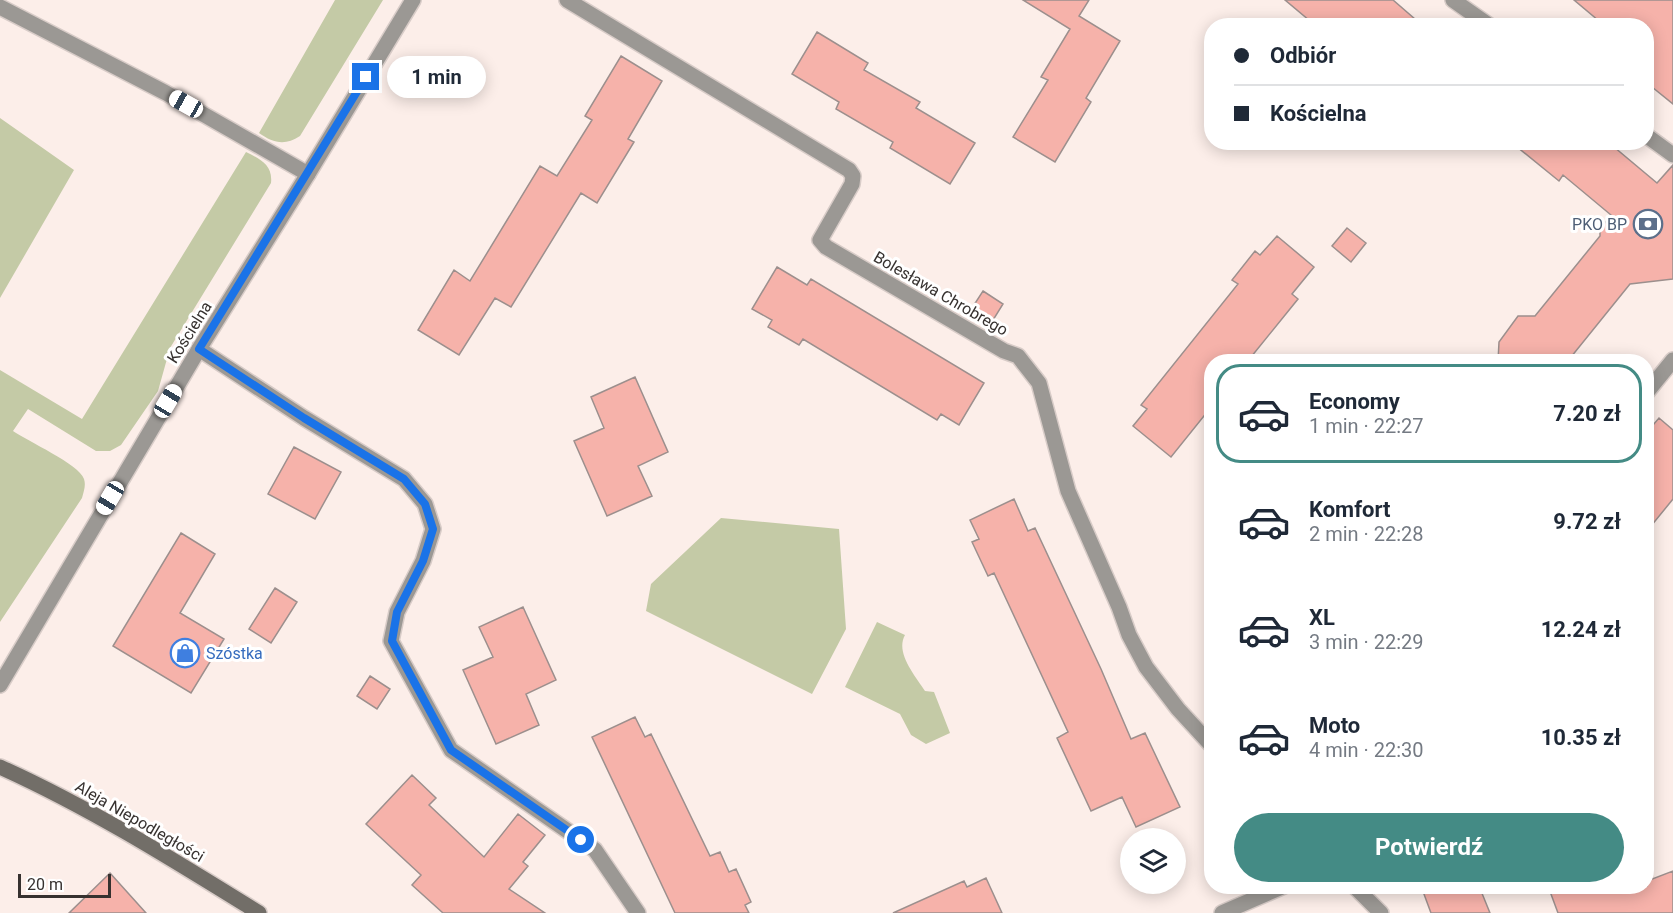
<!DOCTYPE html>
<html lang="pl">
<meta charset="utf-8">
<style>
body{margin:0;font-family:Roboto,sans-serif;background:#f6f6f7;color:#1f2937;height:100vh;display:flex;flex-direction:column;font-size:22px;white-space:nowrap}
*{box-sizing:border-box;margin:0}
p{font-size:20px;color:#747a83}
.icon{flex:none;width:33px;height:33px;fill:none;stroke:currentColor;stroke-width:2;stroke-linecap:round;stroke-linejoin:round}
.map{position:relative;flex:1;overflow:hidden}
.drawer{position:absolute;left:1204px;top:354px;width:450px;height:540px;display:flex;flex-direction:column;background:#fff;border-radius:24px;box-shadow:0 3px 15px #0003}
.drawer>*{flex:none}
.top-card{position:absolute;left:1204px;top:18px;width:450px;height:132px;border-radius:24px;box-shadow:0 3px 15px #0003;display:grid;align-content:center;height:132px;padding:0 30px;background:#fff}
.controls{position:absolute;left:1120px;top:828px;display:grid;gap:12px}
.controls a{display:grid;place-items:center;width:66px;height:66px;border-radius:50%;background:#fff;box-shadow:0 3px 15px #0003;font-size:30px}
.scale{position:absolute;left:18px;bottom:15px;width:93px;box-sizing:border-box;padding-left:6px;border:3px solid #36312f;border-top:0;font-size:16px;line-height:21px;white-space:nowrap;color:#36312f;-webkit-text-stroke:4px #fff;paint-order:stroke}
.end{position:absolute;width:27px;height:27px;margin:-14px;border:8px solid #1a73e8;background:#fff;box-shadow:0 0 0 3px #fff}
.from{border-radius:50%}
.bubble{position:absolute;height:42px;border-radius:21px;background:#fff;box-shadow:0 3px 15px #0003;font-size:20px;font-weight:700;line-height:42px;text-align:center}
.car{position:absolute;width:18px;height:36px;margin:-18px -9px;border-radius:8px;box-shadow:0 0 4px 2px #0007;background:linear-gradient(#fff 24%,#345 0 40%,#fff 0 76%,#345 0 86%,#fff 0)}
.top-card b{display:flex;align-items:center;gap:21px;height:57px;font-size:22px}
.top-card b+b{border-top:2px solid #e0e1e3}
.top-card i{width:15px;height:15px;background:#1f2937}
ul{padding:10px 0 0;list-style:none}
li{display:flex;align-items:center;gap:18px;height:99px;margin:0 12px 9px;padding:0 18px;border:3px solid transparent;border-radius:24px}
li div{flex:1}
li b{display:block;font-size:22px}
li em{font-style:normal;font-weight:700}
li.selected{border-color:#448b85}
li>.icon{width:54px;height:54px;stroke-width:1.5}
.button{display:flex;gap:12px;margin-top:auto;padding:12px 30px}
.button a{flex:1;height:69px;border-radius:36px;background:#448b85;color:#fff;font-size:24px;font-weight:700;line-height:69px;text-align:center}
.map>svg:first-child{display:block}
</style>
<div class="map">
<svg width="1673" height="913" viewBox="0 0 1673 913">
<rect width="100%" height="100%" fill="#fceee9"/>
<path fill="#c4caa6" d="M335,0h48l-83,136c-15,10 -27,7 -41,-3z
M0,118l74,52 -74,128z
M246,152c14,7 27,13 25,31l-101,165 -12,43 -37,54 -11,6h-14l-68,-42 -15,22c14,10 66,33 71,48 2,6 0,12 -2,19l-82,124v-252l82,49z
M721,518l118,11 7,100 -34,65 -166,-83 5,-27z
M877,622l28,13c-10,18 10,40 20,56l9,1 16,41 -24,11 -15,-9 -11,-21 -55,-27z"/>
<path fill="#f6b2aa" stroke="#9c8f8d" stroke-width="1.5" d="M1023,0h66l-10,16 41,25 -34,57 5,4 -36,60 -42,-25 35,-57 -7,-3 29,-48z
M1285,0h108l30,26h-107z
M1574,0h99v104l-26,-21v-57h-42z
M817,32l51,31 -4,7 56,32 -4,6 59,35 -25,41 -60,-36 3,-6 -57,-33 3,-7 -47,-28z
M621,56l41,25 -34,58 6,3 -37,61 -16,-10 -70,114 -16,-9 -36,57 -41,-25 36,-60 16,11 70,-115 17,10 35,-56 -7,-4z
M1511,142h97l49,41 16,-18v114l-43,5 -63,78h-69l1,-20 19,-26h17l65,-80v-7l11,-14 -48,-40 -4,6z
M1347,228l19,15 -15,19 -19,-16z
M1277,236l37,31 -22,27 6,5 -51,63h-35v44l-41,51 -38,-31 14,-17 -6,-4 97,-121 -6,-4 23,-29 5,4z
M777,267l30,18 4,-6 173,104 -25,42 -18,-11 -4,6 -134,-81 -4,6 -31,-18 4,-7 -20,-11z
M983,291l20,13 -13,21 -20,-14z
M635,377l33,75 -30,14 14,30 -45,20 -33,-75 30,-13 -13,-31z
M1659,418l14,12v69l-26,32v-99z
M294,447l47,25 -26,47 -47,-25z
M1014,499l14,32 7,-3 66,141 30,70 14,-6 35,74 -44,20 -14,-30 -31,14 -34,-73 11,-6 -74,-159 -6,3 -16,-34 7,-3 -9,-19z
M181,533l34,21 -35,59 44,26 -33,54 -78,-47z
M275,588l22,14 -26,41 -22,-14z
M523,607l33,73 -30,14 13,31 -43,19 -33,-74 30,-13 -14,-30z
M370,676l20,13 -13,20 -20,-13z
M635,717l10,20 6,-3 59,122 10,-4 9,20 7,-3 15,33 -6,3 4,8h-74l-83,-176z
M412,775l24,23 -7,7 55,52 34,-43 27,21 -22,27 5,4 -19,23 36,24h-102l-31,-28 9,-10 -55,-51z
M1673,871v42h-115l-10,-27h99v-5z
M110,873l36,40h-77z
M986,878l16,35h-109l71,-32 3,6z
M1421,886h58l11,27h-59z"/>
<g fill="none" stroke-linecap="round" stroke-linejoin="round">
<g stroke="#d8ccc8" stroke-width="18">
<path id="lane" d="M0,7l166,86 142,81
M199,349l105,69 100,61 21,25 8,25 -10,32 -26,51 -6,29 60,109 144,100 43,63
M1222,913l62,-27"/>
</g>
<g stroke="#d8ccc8" stroke-width="18">
<path id="street" d="M567,0l282,170 4,6 -1,8 -32,56 6,7 178,104 14,5 21,27 29,108 51,116 10,28 17,32 32,42 34,37
M1453,0l37,26
M1647,136l26,19
M1647,392l26,-32
M0,685l199,-336 109,-175 105,-174
M1354,886l27,27"/>
</g>
<g stroke="#d8ccc8" stroke-width="18">
<path id="secondary" d="M0,767c91,41 175,94 259,146"/>
</g>
<use href="#lane" stroke="#9b9894" stroke-width="15"/>
<use href="#street" stroke="#9b9894" stroke-width="15"/>
<use href="#secondary" stroke="#726e68" stroke-width="15"/>
</g>
<g fill="none" stroke-linecap="round" stroke-linejoin="round">
<path stroke="#1a73e8" stroke-width="8" d="M366,77l-167,272 105,69 100,61 21,25 8,25 -10,32 -26,51 -5,29 59,109 130,90"/>
</g>
<defs>
<g id="bank-ring" transform="scale(1.5)"><circle r="9.5" fill="#fff" stroke="#5c6f8a" stroke-width="1.5"/><path d="M-6-4H6V4H-6ZM0-2.3a2.3 2.3 0 1 0 0 4.6a2.3 2.3 0 1 0 0-4.6Z" fill="#5c6f8a"/></g>
<g id="shop-ring" transform="scale(1.5)"><circle r="9.5" fill="#fff" stroke="#3f7fe0" stroke-width="1.5"/><path d="M-5-2.5h2.3a2.7 3.5 0 0 1 5.4 0H5L5.5 6h-11ZM-1.5-2.5h3a1.5 2.3 0 0 0-3 0Z" fill="#3f7fe0"/></g>
</defs>
<g fill-rule="evenodd">
<use href="#bank-ring" x="1648" y="224"/>
<use href="#shop-ring" x="185" y="653"/>
</g>
<g text-anchor="middle" stroke-width="6" stroke-linejoin="round" paint-order="stroke">
<g font-size="16" fill="#4e5e75" stroke="#fff" text-anchor="end">
<text x="1627" y="230">PKO BP</text>
</g>
<g font-size="16" fill="#36312f" stroke="#fff">
<text transform="translate(941 293) rotate(30)" y="6">Bolesława Chrobrego</text>
<text transform="translate(189 332) rotate(-58)" y="6">Kościelna</text>
<text transform="translate(140 821) rotate(30)" y="6">Aleja Niepodległości</text>
</g>
<g font-size="16" fill="#366cbe" stroke="#fff" text-anchor="start">
<text x="206" y="659">Szóstka</text>
</g>
</g>
</svg>
<div class="controls">
<a><svg class="icon" aria-label="layers" viewBox="0 0 24 24"><path d="M12 4l9 5-9 5-9-5zM3 14l9 5 9-5"/></svg></a>
</div>
<div class="scale">20 m</div>
<i class="end from" style="left:581px;top:840px"></i>
<i class="end" style="left:366px;top:77px"></i>
<div class="bubble" style="left:387px;top:56px;width:99px">1 min</div>
<i class="car" style="left:186px;top:104px;rotate:299deg"></i>
<i class="car" style="left:168px;top:401px;rotate:31deg"></i>
<i class="car" style="left:110px;top:498px;rotate:211deg"></i>
<div class="top-card">
<b><i class="from"></i>Odbiór</b>
<b><i></i>Kościelna</b>
</div>
<section class="drawer">
<ul>
<li class="selected"><svg class="icon" aria-label="car" viewBox="0 0 24 24"><path d="M5 17H2v-5l4-1 3-4h7l3 4 3 1v5h-3M9 17h6M6 11h13"/><circle cx="7" cy="17" r="2"/><circle cx="17" cy="17" r="2"/></svg><div><b>Economy</b><p>1 min · 22:27</p></div><em>7.20 zł</em></li>
<li><svg class="icon" aria-label="car" viewBox="0 0 24 24"><path d="M5 17H2v-5l4-1 3-4h7l3 4 3 1v5h-3M9 17h6M6 11h13"/><circle cx="7" cy="17" r="2"/><circle cx="17" cy="17" r="2"/></svg><div><b>Komfort</b><p>2 min · 22:28</p></div><em>9.72 zł</em></li>
<li><svg class="icon" aria-label="car" viewBox="0 0 24 24"><path d="M5 17H2v-5l4-1 3-4h7l3 4 3 1v5h-3M9 17h6M6 11h13"/><circle cx="7" cy="17" r="2"/><circle cx="17" cy="17" r="2"/></svg><div><b>XL</b><p>3 min · 22:29</p></div><em>12.24 zł</em></li>
<li><svg class="icon" aria-label="car" viewBox="0 0 24 24"><path d="M5 17H2v-5l4-1 3-4h7l3 4 3 1v5h-3M9 17h6M6 11h13"/><circle cx="7" cy="17" r="2"/><circle cx="17" cy="17" r="2"/></svg><div><b>Moto</b><p>4 min · 22:30</p></div><em>10.35 zł</em></li>
</ul>
<div class="button"><a>Potwierdź</a></div>
</section>
</div>
